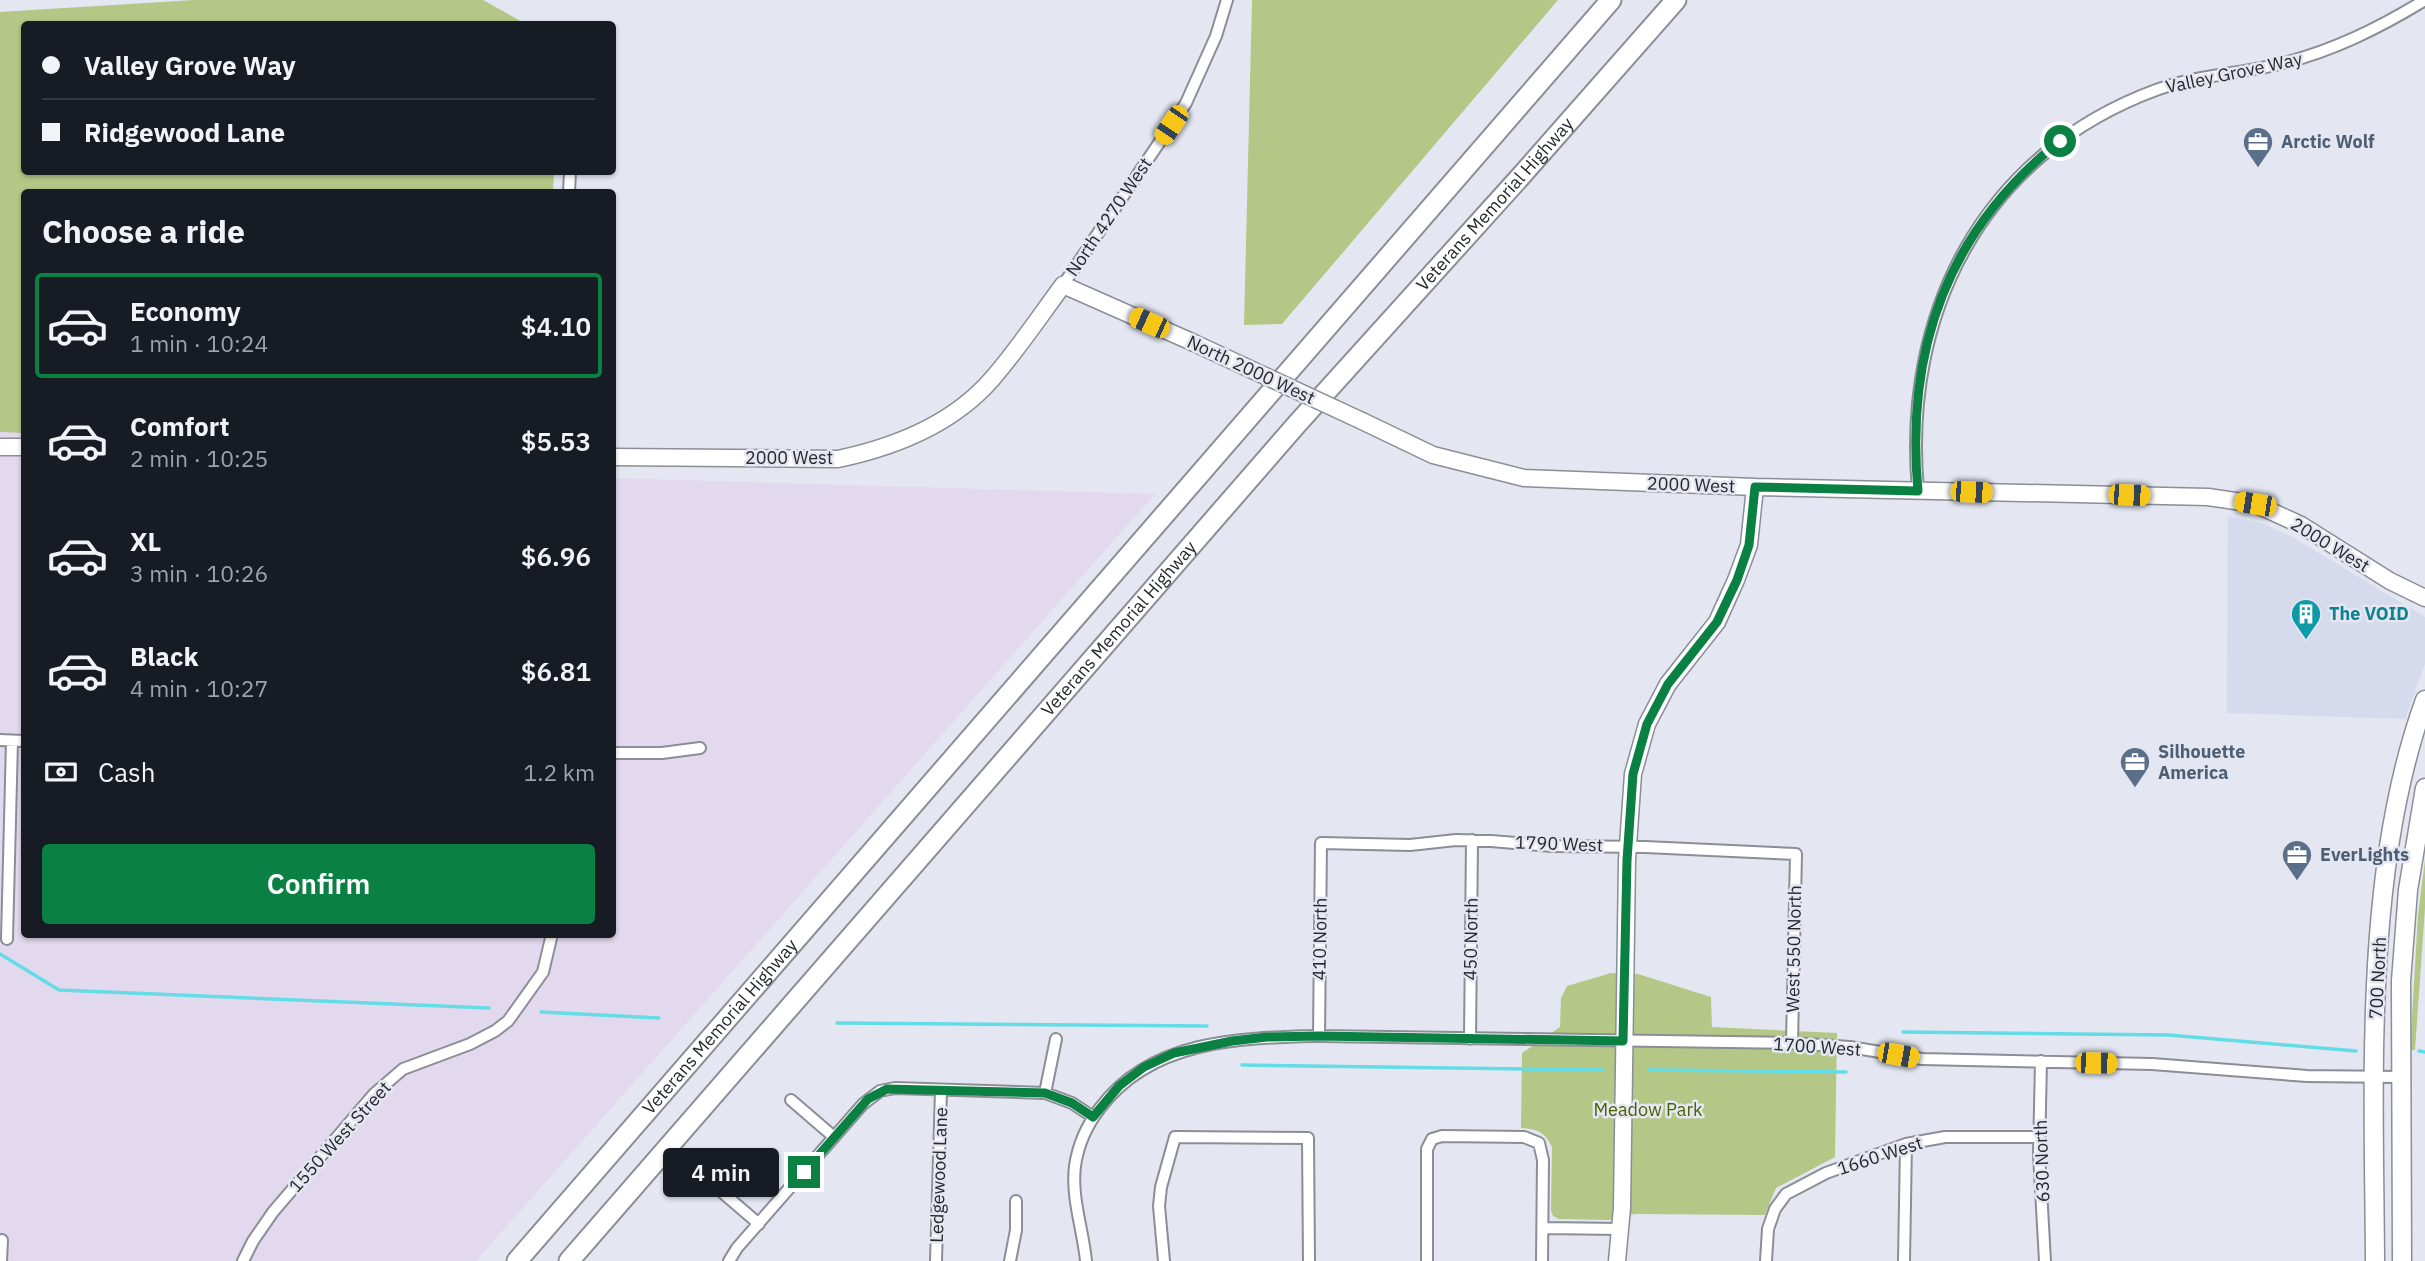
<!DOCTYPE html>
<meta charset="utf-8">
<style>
body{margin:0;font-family:"IBM Plex Sans",sans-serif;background:#242831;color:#f1f3f6;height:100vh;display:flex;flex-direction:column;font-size:26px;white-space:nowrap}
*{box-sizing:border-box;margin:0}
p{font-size:23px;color:#9ea1a6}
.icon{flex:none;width:38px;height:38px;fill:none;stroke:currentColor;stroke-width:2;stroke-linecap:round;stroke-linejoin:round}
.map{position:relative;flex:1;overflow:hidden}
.drawer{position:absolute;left:21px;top:189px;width:595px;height:749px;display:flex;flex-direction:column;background:#171b24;border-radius:7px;box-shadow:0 2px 5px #0004}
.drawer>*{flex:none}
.guide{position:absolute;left:21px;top:21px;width:595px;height:154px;border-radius:7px;box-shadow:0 2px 5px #0004;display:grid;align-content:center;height:154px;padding:0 21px;background:#171b24}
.end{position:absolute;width:32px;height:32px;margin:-16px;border:9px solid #0b8043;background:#fff;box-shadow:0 0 0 4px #fff}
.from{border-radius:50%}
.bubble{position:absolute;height:49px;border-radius:7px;background:#171b24;box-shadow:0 2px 5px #0004;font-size:23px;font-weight:600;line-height:49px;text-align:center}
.car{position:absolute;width:21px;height:42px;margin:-21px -10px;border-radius:9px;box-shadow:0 0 5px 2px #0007;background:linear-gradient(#f5c518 24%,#345 0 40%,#f5c518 0 76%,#345 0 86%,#f5c518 0)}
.guide b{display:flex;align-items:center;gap:24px;height:66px;font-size:26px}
.guide b+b{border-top:2px solid #363941}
.guide i{width:18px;height:18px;background:#f1f3f6}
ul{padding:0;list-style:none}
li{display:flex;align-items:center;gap:21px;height:105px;margin:0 14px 10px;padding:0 7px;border:4px solid transparent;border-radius:7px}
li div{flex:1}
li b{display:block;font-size:26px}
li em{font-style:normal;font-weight:600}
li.active{border-color:#0b8043}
li>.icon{width:63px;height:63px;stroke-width:1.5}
h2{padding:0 21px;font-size:32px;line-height:84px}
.pay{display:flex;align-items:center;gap:18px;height:77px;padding:0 21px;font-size:26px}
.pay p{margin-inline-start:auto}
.button{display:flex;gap:14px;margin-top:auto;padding:14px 21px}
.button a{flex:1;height:80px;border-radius:7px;background:#0b8043;color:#fff;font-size:28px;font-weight:600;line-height:80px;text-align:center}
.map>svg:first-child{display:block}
</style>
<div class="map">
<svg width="2425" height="1261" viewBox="0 0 2425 1261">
<rect width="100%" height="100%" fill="#e4e7f2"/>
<path fill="#d5daec" d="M2228,516l34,7 32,15 131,79v47l-20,55 -178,-6z"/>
<path fill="#e3d9ee" d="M0,20l24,4v148h447l1,20h-448v742h588l1,-456 542,16 -679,767h-476z"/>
<path fill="#b4c786" d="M194,0h289l43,24h-502v148h530l-1,20h-529v241l-24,-1v-420z
M1252,0h306l-276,324 -38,1z
M2425,860v48l-10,142h-5l8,-135z
M1611,973l27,1 73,23 1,30 125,6 -2,124 -59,31 -11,27 -130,-1 -26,6 -50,-1 -6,-3 -2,-6 1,-63c-7,-15 -15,-18 -31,-19l1,-75 38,-26 1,-29 6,-12z"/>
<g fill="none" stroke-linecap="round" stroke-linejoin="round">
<path stroke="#63dce5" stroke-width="3.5" d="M0,954l59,36 430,18
M541,1012l118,6
M837,1023l370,3
M1903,1032l266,3 187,16
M2419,1051l6,1
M1242,1065l361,5
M1649,1070l197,2"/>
<g stroke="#8b8d97" stroke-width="14">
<path id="street" d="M569,192l1,-20
M1063,285l123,-182 30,-67 11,-36
M1918,490c-16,-178 65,-336 238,-400 40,-15 83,-16 124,-26 53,-13 99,-36 145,-64
M0,740l24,1
M612,753h50l38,-5
M7,939l5,-198
M1319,1036l2,-193 89,2 46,-5 35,1 61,5 93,1 151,7 -4,189
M1470,1039l2,-199
M2041,1061l-2,93 6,107
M1045,1093l11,-54
M791,1100l43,37
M716,1187l43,37
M1543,1228l78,1
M1,1261l1,-21
M243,1261l10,-20 20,-29 101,-118 29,-25 67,-25 25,-13 13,-10 35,-49 9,-38
M729,1261l8,-13 126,-144 17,-13 15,-3 150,5 27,10 21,14
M936,1261l5,-171
M1010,1261l6,-31v-29
M1086,1261c-3,-32 -15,-63 -11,-95 3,-21 12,-41 25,-58 52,-69 140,-70 219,-72l473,7 58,4 72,12 230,5 155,12 94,1
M1164,1261l-5,-55 2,-19 14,-50 133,1 1,123
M1427,1261v-112l5,-10 10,-3 82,1 15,6 4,17 -1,101
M1766,1261l2,-32 7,-20 11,-15 40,-21 80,-29 39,-7h94
M1904,1261l2,-117"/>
</g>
<g stroke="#8b8d97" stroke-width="19">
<path id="secondary" d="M1362,421l71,34 91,23 231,9 453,10 47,7 46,21 89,56 35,17
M0,447h24
M612,457l226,2c57,-12 115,-35 154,-80 26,-30 48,-63 71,-94l129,57
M1617,1261l5,-53 5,-348 6,-86 14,-50 21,-40 49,-62 19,-42 13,-35 6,-58"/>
</g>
<g stroke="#8b8d97" stroke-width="21">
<path id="primary" d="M2375,1261c-1,-180 -12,-391 50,-561
M2402,1261l-1,-280 7,-91 17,-102"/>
</g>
<g stroke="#8b8d97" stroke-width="23">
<g id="highway">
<path id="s1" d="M517,1261l1094,-1261"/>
<path id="s2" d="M569,1261l728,-837 224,-248 155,-176"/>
</g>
</g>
<use href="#street" stroke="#fff" stroke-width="10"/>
<use href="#secondary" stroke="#fff" stroke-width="16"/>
<use href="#primary" stroke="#fff" stroke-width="18"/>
<use href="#highway" stroke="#fff" stroke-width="19"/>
<g stroke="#8b8d97" stroke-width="19" stroke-linecap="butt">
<path id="secondary-bridge" d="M1192,342l170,79"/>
</g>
<use href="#secondary-bridge" stroke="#fff" stroke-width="16"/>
</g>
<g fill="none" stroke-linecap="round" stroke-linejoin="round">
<path stroke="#0b8043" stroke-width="9" d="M804,1172l64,-73 19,-10 158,4 27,10 21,14 26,-31 25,-19 30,-14 58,-12 35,-4 52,-1 304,5 4,-181 6,-86 14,-50 21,-40 49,-62 20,-42 12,-35 6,-58 163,4c-13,-142 30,-261 142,-350"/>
</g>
<defs>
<g id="office-pin" transform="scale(1.575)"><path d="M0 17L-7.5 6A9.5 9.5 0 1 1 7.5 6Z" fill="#5c6f8a" stroke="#e4e7f2"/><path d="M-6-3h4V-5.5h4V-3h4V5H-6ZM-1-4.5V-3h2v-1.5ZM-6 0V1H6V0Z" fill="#fff"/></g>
<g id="building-pin" transform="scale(1.575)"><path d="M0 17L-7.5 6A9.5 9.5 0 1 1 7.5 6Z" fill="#0f9aa8" stroke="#e4e7f2"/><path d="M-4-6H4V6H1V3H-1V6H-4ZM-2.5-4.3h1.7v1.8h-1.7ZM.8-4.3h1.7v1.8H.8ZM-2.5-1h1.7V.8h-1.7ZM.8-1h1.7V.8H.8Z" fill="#fff"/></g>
</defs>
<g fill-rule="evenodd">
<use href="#office-pin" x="2258" y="142"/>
<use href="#building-pin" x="2306" y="614"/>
<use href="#office-pin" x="2135" y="762"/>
<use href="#office-pin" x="2297" y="855"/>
</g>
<g text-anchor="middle" stroke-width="5" stroke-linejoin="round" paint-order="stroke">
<g font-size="18" fill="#26282b" stroke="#e4e7f2">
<text transform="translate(2234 73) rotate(-12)" y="6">Valley Grove Way</text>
<text dy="6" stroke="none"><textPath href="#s2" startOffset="1405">Veterans Memorial Highway</textPath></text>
<text transform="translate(1109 217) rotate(-56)" y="6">North 4270 West</text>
<text transform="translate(1251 370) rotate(25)" y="6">North 2000 West</text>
<text x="789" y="464">2000 West</text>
<text transform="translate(1691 485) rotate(2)" y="6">2000 West</text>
<text transform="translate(2330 545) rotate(31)" y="6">2000 West</text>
<text dy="6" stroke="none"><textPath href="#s2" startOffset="838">Veterans Memorial Highway</textPath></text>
<text transform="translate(1559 844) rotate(2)" y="6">1790 West</text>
<text transform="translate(1320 939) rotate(-89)" y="6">410 North</text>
<text transform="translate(1471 939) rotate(-89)" y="6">450 North</text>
<text transform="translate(1794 949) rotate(-89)" y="6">West 550 North</text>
<text transform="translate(2378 978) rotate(-87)" y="6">700 North</text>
<text dy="6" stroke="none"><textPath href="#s1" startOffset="310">Veterans Memorial Highway</textPath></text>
<text transform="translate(1817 1047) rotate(4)" y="6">1700 West</text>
<text transform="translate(340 1137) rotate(-48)" y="6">1550 West Street</text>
<text transform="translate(1880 1156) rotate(-18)" y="6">1660 West</text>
<text transform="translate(2042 1161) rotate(-92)" y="6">630 North</text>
<text transform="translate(939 1175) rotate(-88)" y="6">Ledgewood Lane</text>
</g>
<g font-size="18" font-weight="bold" fill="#4e5e75" stroke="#e4e7f2" text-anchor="start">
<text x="2281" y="148">Arctic Wolf</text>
<text x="2158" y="758">Silhouette<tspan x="2158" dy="21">America</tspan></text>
<text x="2320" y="861">EverLights</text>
</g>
<g font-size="18" font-weight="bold" fill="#0d838f" stroke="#e4e7f2" text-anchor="start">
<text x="2329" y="620">The VOID</text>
</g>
<g font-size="18" fill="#4d6000" stroke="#e4e7f2">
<text x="1648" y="1116">Meadow Park</text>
</g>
</g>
</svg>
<i class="end from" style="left:2060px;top:141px"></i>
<i class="end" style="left:804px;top:1172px"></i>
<div class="bubble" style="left:663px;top:1148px;width:116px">4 min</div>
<i class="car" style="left:1171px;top:125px;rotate:214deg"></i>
<i class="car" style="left:1149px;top:323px;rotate:294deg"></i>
<i class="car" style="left:1971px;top:492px;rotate:92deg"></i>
<i class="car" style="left:2129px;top:495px;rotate:92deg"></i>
<i class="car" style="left:2255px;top:504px;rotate:279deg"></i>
<i class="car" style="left:1898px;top:1055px;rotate:100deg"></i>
<i class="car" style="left:2096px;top:1063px;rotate:91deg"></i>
<div class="guide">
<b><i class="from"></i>Valley Grove Way</b>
<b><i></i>Ridgewood Lane</b>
</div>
<section class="drawer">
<h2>Choose a ride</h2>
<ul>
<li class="active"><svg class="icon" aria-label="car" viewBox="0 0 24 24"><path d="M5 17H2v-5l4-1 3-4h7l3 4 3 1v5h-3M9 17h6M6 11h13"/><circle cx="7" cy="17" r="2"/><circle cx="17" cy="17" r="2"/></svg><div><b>Economy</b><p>1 min · 10:24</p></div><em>$4.10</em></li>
<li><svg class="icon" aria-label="car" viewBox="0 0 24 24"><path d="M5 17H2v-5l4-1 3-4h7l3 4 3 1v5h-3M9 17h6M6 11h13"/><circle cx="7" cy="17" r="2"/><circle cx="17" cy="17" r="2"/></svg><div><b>Comfort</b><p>2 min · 10:25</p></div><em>$5.53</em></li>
<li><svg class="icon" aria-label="car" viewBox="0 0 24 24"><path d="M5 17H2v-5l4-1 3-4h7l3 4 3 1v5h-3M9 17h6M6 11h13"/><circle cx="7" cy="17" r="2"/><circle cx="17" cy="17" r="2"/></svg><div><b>XL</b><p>3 min · 10:26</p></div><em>$6.96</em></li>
<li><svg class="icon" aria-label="car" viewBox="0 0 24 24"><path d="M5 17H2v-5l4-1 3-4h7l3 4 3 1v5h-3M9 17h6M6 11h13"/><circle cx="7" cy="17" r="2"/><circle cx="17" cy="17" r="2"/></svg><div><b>Black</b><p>4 min · 10:27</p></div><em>$6.81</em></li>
</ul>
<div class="pay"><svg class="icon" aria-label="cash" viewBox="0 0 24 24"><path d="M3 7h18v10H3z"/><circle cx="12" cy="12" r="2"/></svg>Cash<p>1.2 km</p></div>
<div class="button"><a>Confirm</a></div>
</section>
</div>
